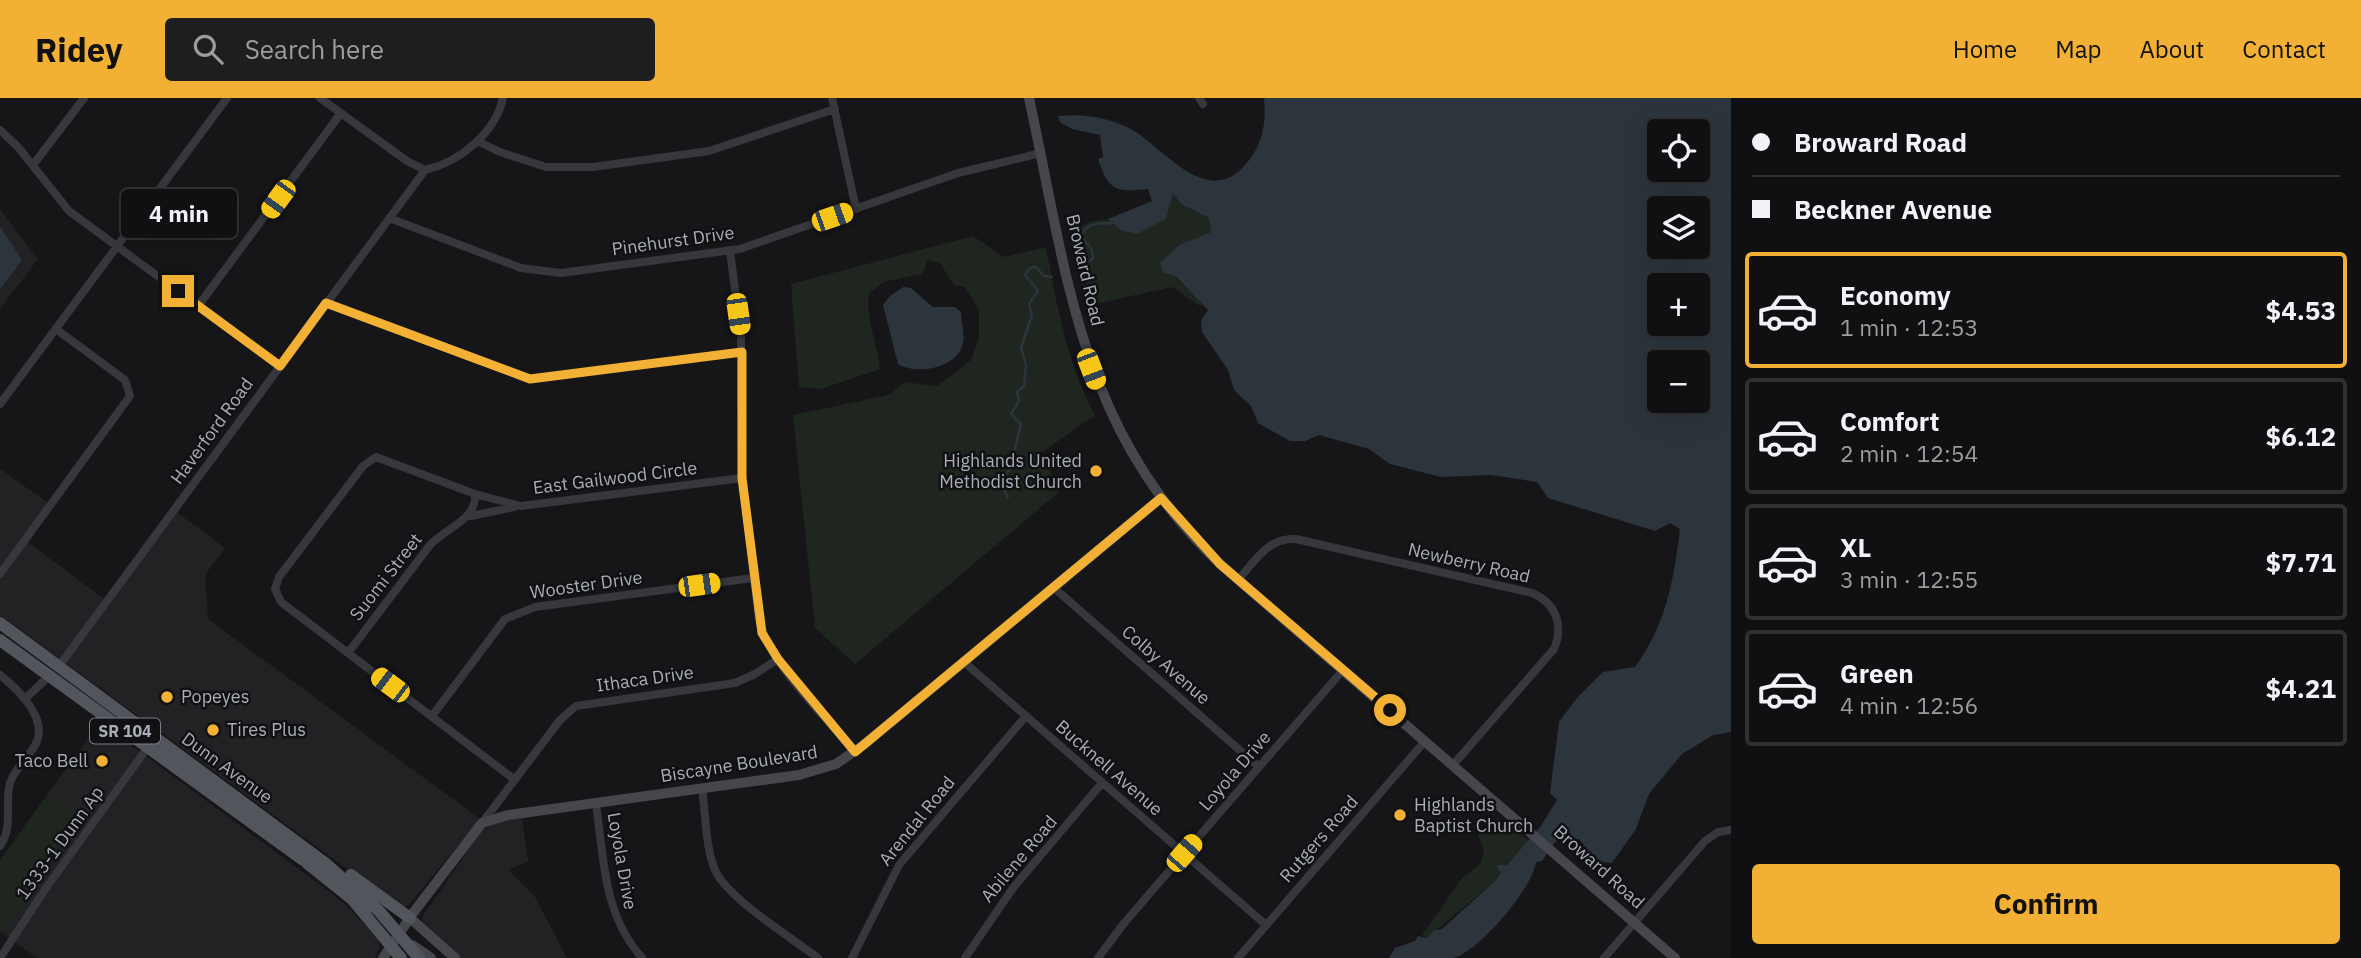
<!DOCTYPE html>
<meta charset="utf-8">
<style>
body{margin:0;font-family:"IBM Plex Sans",sans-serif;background:#1e1e20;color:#f1f3f6;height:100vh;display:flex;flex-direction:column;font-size:26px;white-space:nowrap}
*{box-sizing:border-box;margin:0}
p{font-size:23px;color:#9c9d9f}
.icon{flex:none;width:38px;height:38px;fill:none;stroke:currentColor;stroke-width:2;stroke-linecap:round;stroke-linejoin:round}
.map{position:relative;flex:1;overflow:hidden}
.sheet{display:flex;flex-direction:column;background:#101012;width:630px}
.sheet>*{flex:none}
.banner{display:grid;align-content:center;height:154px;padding:0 21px;background:#101012}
.controls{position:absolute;left:1647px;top:21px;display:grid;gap:14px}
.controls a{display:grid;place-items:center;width:63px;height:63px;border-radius:7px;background:#101012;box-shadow:0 7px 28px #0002,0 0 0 2px #303032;font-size:35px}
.end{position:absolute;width:32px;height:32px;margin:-16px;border:9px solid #f2b134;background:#111;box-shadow:0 0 0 4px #111}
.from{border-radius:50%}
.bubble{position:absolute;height:49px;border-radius:7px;background:#101012;box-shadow:0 7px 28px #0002,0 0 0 2px #303032;font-size:23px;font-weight:700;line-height:49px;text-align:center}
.car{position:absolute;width:21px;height:42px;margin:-21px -10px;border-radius:9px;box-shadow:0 0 5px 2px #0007;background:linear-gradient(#f5c518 24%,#345 0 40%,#f5c518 0 76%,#345 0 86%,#f5c518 0)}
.banner b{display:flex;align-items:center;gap:24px;height:66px;font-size:26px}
.banner b+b{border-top:2px solid #303032}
.banner i{width:18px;height:18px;background:#f1f3f6}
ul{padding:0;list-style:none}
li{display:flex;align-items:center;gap:21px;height:116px;margin:0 14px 10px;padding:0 7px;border:4px solid #303032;border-radius:7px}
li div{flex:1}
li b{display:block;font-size:26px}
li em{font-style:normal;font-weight:700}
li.selected{border-color:#f2b134}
li>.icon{width:63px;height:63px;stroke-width:1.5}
.primary-button{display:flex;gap:14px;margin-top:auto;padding:14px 21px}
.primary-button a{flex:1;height:80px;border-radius:7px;background:#f2b134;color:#111;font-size:28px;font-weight:700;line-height:80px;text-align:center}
header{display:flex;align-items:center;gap:42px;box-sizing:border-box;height:98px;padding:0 35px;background:#f2b134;color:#111}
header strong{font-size:33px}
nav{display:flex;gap:38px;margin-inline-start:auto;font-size:24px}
.search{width:490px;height:63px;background:#1e1e20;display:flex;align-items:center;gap:18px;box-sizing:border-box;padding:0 24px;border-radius:7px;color:#9c9d9f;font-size:26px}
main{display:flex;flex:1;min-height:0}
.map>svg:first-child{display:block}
</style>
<header>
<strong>Ridey</strong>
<div class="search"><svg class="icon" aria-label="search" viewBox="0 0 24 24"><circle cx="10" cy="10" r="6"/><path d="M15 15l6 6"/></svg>Search here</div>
<nav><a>Home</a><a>Map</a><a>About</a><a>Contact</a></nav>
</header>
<main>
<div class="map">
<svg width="1731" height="860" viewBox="0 0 1731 860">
<rect width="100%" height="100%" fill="#161618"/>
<path fill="#222225" d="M0,111l38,50 -38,50z
M0,371l54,38 -26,35 76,57 67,-91 54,40 -20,27 3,44 272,200 -72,87 -9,1 -399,-292z
M100,624l243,180 35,37 2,9 -5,10h-338l-34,-25 80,-111 -36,-27z
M522,720l6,43 -20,9 27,27 32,61h-108l-37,-34 1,-8 58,-85 14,-9z"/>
<path fill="#1e261f" d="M1172,95l9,11 28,14 2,14 -32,13 -19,19 3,9 13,3 29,29 -5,1 -28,-19 -77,17 -10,-12 2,-15 -5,-4 -12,-40 22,-12 16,-2 12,11 46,-11z
M973,138l31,21 42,-10c11,58 21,117 49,168l-54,38 19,38 -205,173 -40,-36 -22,-213 96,-20 15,-13 33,4 34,-26 8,-22v-28l-14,-23 -11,-2 -14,-22 -12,-3 -6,14 -39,8 -14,12c-4,25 9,49 11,75l-59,20 -22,-2 -8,-103z
M47,697l37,26 -81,112 -3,-2v-71z
M1498,720l31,23 -22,24 -10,3 4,5 -6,8 -68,57 -5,-3 40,-57 18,-14 4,-14 -6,-15z"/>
<path fill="#2c353c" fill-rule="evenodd" d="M1264,0h467v634l-18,3 -31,19 -33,40 -13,35 -24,34 -15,-2 -18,-22 -23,2 -14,20 -6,1c-3,26 -57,89 -82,96 -19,0 -46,0 -65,0l6,-10 20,-7 3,-5 9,2 7,-8 8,-1 53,-48 6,-8 -4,-5 1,-3h9l34,-39 16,-26 -7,-7 9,-71 18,-24 26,-26 32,-5c31,-42 39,-88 45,-138l-10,-6 -15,8 -107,-33 -11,-16 -46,-7 -50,2 -51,-13 -21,-15 -50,-14 -14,6h-15l-32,-18 -7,-17 -17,-16 -6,-20 -26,-38 -1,-11 7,-11 -32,-34 -13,-3 -3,-10 19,-18 32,-13 -2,-14 -28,-14 -8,-10 -7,25 -29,15 -17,-4 -12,-11 44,-18 -4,-12c-32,3 -39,3 -50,-30l5,-2 -3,-22 -28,-6 -11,-6 -3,-7c26,-3 56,2 78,16 35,24 76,79 114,27 14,-19 16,-38 14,-61zM1659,33h39v39h-39zM1659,110h39v39h-39zM1659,187h39v39h-39zM1659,264h39v39h-39z
M0,128l22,34 -22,29z
M903,189l8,1 22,19h22l6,5c0,10 5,25 1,34 -7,23 -47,29 -64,18l-15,-59 7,-9z"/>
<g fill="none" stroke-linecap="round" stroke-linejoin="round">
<path stroke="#2c353c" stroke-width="2.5" d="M1082,171l11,-11 -2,-10 -10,-11c4,-15 18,-13 31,-14
M1008,399l-9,-15 18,-21 -4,-4 8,-33 -10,-10 8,-13 -2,-9 7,-6 2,-21 -5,-17 11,-33 -3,-11 9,-13 -13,-16 5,-7 6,-1 8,9 8,1"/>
<path stroke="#37383d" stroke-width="8" d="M320,0l87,63 18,9
M832,0l24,111
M1199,0l4,6
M0,32l18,17 51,64 211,155
M477,43l23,11 46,15h47l116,-16 126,-42
M33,67l51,-67
M389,120l132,50 40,5 179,-24 218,-76 83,-20
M730,153l11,85 1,142 17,142c12,46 65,95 96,132
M326,205l204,76 212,-27
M198,208l143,-193
M0,306l227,-306
M471,418l43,-9
M0,476l130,-178 -5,-16 -69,-51
M1238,482c17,-19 30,-43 58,-41l236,54c24,10 32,32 22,56l-101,116
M1053,489l206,180
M348,555l82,-108c17,-18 47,-25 45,-51
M964,564l302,263
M59,568l366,-496c35,-8 70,-37 78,-72
M0,577c19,15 51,46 34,72 -7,11 -20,23 -24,36 -6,22 4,43 -10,63
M25,601l24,-23
M432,618l73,-97 30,-12 218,-29
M515,682l-234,-178 -6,-13 4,-12 84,-111 13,-9 99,37 46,12 221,-28
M702,691c4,25 3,57 13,81 12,28 77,68 103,88
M596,706c8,55 7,110 46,154
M482,725l78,-103 16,-14 159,-23 20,-9 23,-15
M0,860l46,-70 102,-141
M852,860l47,-93 127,-149
M965,860l48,-70 89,-105
M1098,860l27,-36 218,-252
M1238,860l187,-217
M1604,860l101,-117 13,-9 13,-2"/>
<path stroke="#45474d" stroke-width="10" d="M1029,0c39,180 50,331 191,466l455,394
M410,820l45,40
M412,847l19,13
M383,860l30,-45 69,-90 26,-8 291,-40 37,-11 30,-21 295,-245"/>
<path stroke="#53555c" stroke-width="12" d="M0,525l325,240 54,48 40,47
M0,542l303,220
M307,765l45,36 49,59
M351,777l59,43"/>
</g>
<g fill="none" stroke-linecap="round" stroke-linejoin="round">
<path stroke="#f2b134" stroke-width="9" d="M178,193l102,75 46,-63 204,76 212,-27v126l20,155 16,26 77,93 306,-254 59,66 170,146"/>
</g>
<g fill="#f2b134" stroke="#111113" stroke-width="2.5">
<circle cx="1096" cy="373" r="7"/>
<circle cx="167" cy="599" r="7"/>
<circle cx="213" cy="632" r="7"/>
<circle cx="102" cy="663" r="7"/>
<circle cx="1400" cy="717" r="7"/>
</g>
<g text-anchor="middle" stroke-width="5" stroke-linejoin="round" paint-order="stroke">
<rect fill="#111113" stroke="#7b7e86" stroke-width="2" x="90" y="620.5" width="70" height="25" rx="5"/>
<g font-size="16" font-weight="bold" fill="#a8adb8">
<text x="125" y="639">SR 104</text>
</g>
<g font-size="18" fill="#a8adb8" stroke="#111113">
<text transform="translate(673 143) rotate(-8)" y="6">Pinehurst Drive</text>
<text transform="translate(1085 172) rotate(77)" y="6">Broward Road</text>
<text transform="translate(212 333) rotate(-54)" y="6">Haverford Road</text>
<text transform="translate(615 380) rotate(-7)" y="6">East Gailwood Circle</text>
<text transform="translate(1469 465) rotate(13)" y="6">Newberry Road</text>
<text transform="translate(386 479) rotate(-52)" y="6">Suomi Street</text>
<text transform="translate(586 487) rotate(-8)" y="6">Wooster Drive</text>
<text transform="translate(1166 567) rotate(41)" y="6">Colby Avenue</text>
<text transform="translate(645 581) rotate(-8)" y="6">Ithaca Drive</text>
<text transform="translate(739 666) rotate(-9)" y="6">Biscayne Boulevard</text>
<text transform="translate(227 670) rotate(36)" y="6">Dunn Avenue</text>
<text transform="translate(1109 670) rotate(41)" y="6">Bucknell Avenue</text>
<text transform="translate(1235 673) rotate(-49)" y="6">Loyola Drive</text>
<text transform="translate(917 723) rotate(-51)" y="6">Arendal Road</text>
<text transform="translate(1319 741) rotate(-49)" y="6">Rutgers Road</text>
<text transform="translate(60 745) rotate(-54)" y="6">1333-1 Dunn Ap</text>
<text transform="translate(1019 761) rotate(-50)" y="6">Abilene Road</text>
<text transform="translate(622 763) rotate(80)" y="6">Loyola Drive</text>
<text transform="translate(1599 769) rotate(42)" y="6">Broward Road</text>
</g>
<g font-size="18" fill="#a8adb8" stroke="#111113" text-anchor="start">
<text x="1082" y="369" text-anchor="end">Highlands United<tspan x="1082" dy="21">Methodist Church</tspan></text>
<text x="181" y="605">Popeyes</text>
<text x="227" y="638">Tires Plus</text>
<text x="88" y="669" text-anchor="end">Taco Bell</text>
<text x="1414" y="713">Highlands<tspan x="1414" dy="21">Baptist Church</tspan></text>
</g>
</g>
</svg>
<div class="controls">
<a><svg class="icon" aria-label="locate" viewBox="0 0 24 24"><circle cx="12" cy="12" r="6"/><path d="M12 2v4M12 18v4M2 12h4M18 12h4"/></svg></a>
<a><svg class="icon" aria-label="layers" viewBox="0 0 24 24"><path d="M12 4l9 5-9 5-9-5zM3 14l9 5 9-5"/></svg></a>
<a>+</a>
<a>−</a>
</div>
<i class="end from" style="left:1390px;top:612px"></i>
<i class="end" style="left:178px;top:193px"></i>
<div class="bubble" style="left:121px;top:91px;width:116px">4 min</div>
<i class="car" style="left:278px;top:101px;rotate:216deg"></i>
<i class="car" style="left:832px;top:119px;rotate:71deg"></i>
<i class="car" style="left:738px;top:216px;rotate:172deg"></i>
<i class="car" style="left:1091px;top:271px;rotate:159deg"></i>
<i class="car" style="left:699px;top:487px;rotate:82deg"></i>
<i class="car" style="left:390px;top:587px;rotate:307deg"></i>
<i class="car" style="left:1184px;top:755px;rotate:41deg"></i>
</div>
<section class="sheet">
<div class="banner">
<b><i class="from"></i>Broward Road</b>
<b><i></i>Beckner Avenue</b>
</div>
<ul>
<li class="selected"><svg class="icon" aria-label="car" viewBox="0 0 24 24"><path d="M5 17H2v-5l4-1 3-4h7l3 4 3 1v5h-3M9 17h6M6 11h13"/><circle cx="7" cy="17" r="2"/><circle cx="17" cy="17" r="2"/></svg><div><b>Economy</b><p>1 min · 12:53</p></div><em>$4.53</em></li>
<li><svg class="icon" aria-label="car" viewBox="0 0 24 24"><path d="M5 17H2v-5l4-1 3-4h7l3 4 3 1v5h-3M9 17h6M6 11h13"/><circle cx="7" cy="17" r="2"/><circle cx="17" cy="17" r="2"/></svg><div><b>Comfort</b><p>2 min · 12:54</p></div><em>$6.12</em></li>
<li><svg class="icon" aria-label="car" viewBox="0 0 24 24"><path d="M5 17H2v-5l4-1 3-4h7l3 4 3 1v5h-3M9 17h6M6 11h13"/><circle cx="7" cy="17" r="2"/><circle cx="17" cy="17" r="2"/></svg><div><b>XL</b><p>3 min · 12:55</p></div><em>$7.71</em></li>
<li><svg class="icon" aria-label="car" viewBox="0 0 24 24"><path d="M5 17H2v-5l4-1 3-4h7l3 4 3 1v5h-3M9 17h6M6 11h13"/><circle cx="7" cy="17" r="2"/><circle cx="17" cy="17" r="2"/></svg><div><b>Green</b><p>4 min · 12:56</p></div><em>$4.21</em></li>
</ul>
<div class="primary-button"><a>Confirm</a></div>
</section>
</main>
